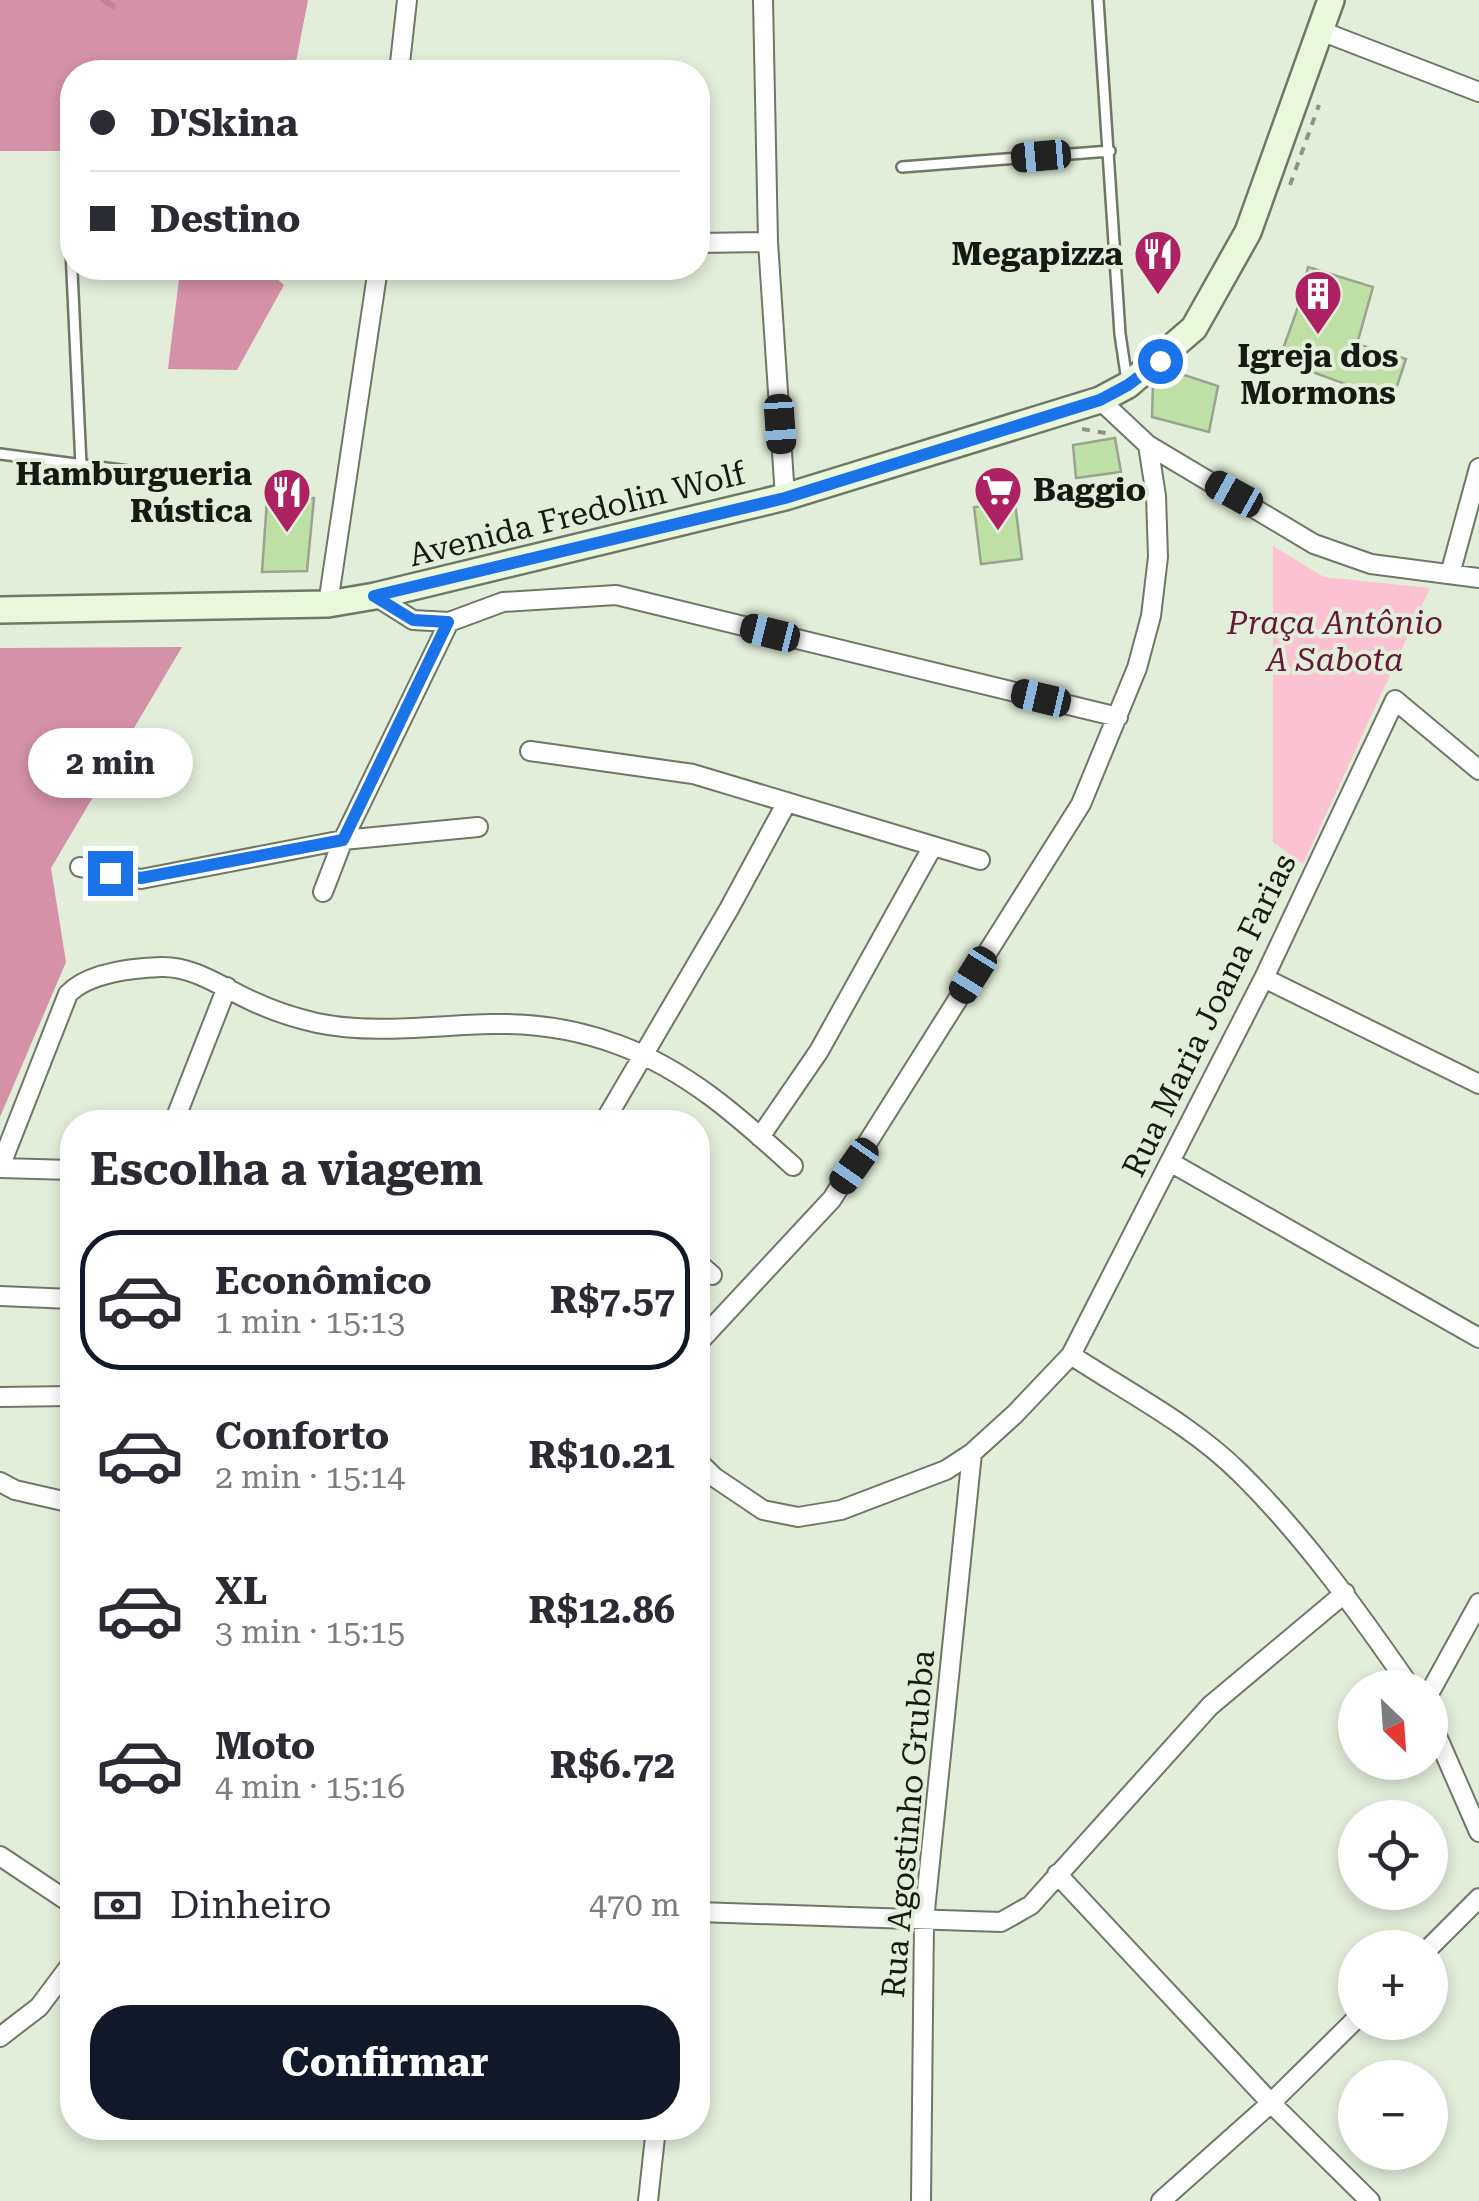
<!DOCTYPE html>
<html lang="pt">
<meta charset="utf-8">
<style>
body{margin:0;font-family:"Roboto Serif",serif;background:#f2f2f3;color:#2b2b33;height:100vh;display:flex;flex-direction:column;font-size:38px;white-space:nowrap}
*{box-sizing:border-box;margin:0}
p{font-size:32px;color:#7c7c81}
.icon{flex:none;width:55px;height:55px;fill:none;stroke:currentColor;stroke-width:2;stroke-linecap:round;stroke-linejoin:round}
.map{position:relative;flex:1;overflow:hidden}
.panel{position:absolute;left:60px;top:1110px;width:650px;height:1030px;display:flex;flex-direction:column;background:#fff;border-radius:40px;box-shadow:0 5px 15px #0003}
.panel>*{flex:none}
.hud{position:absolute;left:60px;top:60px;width:650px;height:220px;border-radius:40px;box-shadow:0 5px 15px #0003;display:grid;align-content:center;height:220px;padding:0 30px;background:#fff}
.needle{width:65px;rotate:155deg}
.tools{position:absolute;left:1338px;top:1670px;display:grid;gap:20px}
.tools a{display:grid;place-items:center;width:110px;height:110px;border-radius:50%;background:#fff;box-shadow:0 5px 15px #0003;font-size:50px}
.end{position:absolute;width:45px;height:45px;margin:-22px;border:12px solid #1a73e8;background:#fff;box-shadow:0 0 0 5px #fff}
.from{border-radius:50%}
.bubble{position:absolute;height:70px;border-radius:35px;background:#fff;box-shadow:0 5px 15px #0003;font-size:32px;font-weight:700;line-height:70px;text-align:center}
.car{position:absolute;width:30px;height:60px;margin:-30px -15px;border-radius:12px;box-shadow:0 0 8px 2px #0007;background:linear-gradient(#222 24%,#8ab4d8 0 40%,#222 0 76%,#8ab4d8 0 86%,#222 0)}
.hud b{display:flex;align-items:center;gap:35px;height:95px;font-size:38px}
.hud b+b{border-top:2px solid #e1e1e2}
.hud i{width:25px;height:25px;background:#2b2b33}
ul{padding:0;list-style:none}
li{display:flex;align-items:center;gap:30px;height:140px;margin:0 20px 15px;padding:0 10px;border:5px solid transparent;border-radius:40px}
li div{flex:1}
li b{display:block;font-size:38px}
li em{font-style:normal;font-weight:700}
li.current{border-color:#111827}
li>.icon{width:90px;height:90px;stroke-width:1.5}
h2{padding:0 30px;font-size:45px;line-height:120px}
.pay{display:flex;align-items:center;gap:25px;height:110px;padding:0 30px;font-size:38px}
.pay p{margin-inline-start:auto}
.action{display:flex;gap:20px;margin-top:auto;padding:20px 30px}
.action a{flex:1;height:115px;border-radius:40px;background:#111827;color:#fff;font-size:40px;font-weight:700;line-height:115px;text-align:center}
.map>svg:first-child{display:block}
</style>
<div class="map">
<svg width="1479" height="2201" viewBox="0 0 1479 2201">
<rect width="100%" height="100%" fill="#e2eeda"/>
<path fill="#fcc1d3" d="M1273,546l51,31 106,11 -127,276 -30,-22z"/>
<path fill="#d591a7" d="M0,0h308l-14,72h-222v79h-72z
M155,268h110l19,17 -47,85 -69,-1 11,-90z
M182,647l-131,221 15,94 -66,155v-469z"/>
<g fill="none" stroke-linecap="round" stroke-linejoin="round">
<path stroke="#c58298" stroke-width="6" d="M103,0l10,6"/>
</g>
<path fill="#bfe0a4" stroke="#98a390" stroke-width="2.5" d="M1308,267l65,20 -16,57 49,15 -14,42 -113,-41 18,-50z
M1172,371l46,15 -9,46 -57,-15 1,-32z
M1115,438l6,34 -45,6 -3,-33z
M314,498l-7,73 -45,1 5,-72z
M1015,503l7,56 -41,5 -7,-57z"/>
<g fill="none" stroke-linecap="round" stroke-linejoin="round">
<g stroke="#6e7866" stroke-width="14">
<path id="lane" d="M1098,0l22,334 7,47
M902,167l208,-16
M71,250l10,215
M0,454l204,27"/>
</g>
<g stroke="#6e7866" stroke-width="22">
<path id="street" d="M763,0l5,242 17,255
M1321,31l158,61
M399,72l8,-72
M698,243l70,-1
M1100,400l48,45 166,99 57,20 108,14
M1450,574l29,-106
M375,596l38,24 36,2 54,-20 113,-7 502,122
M328,604l50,-336
M530,751l163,23 287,86
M80,867l61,12 202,-39 135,-13
M323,892l20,-52 106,-218
M1264,978l215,106
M174,1122l53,-135
M604,1122l125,-213 58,-107
M760,1137l59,-86 114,-205
M1170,1162l309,176
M0,1167l68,-173c20,-21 64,-26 93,-27 33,-1 62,21 91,34 21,10 43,17 65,22 58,12 116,2 175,1 43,-1 87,6 127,21 69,26 120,72 174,121
M0,1168l72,2
M698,1263l14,12
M0,1296l72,3
M698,1343l134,-144 249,-395 56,-136 14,-52 7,-59 -2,-61 -8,-51
M1071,1355c56,37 121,70 169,118 65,64 119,140 171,215
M0,1397l72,-1
M698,1461l16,16 49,33 35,7 43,-7 105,-40 26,-17 43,-39 56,-59 193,-377 131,-278 84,70
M0,1482l15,8 57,13
M1430,1692l49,-89
M1430,1720l49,112
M0,1856l72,48
M1057,1874l214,229 99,98
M698,1912l303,10 30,-17 179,-199 135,-113
M1429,1948l50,-50
M0,2037l39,-30 33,-44
M315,2128h1
M648,2201l8,-73
M921,2201l3,-281 48,-467
M1161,2201l110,-98 84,-83"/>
</g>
<g stroke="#6e7866" stroke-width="30">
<path id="secondary" d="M0,610l328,-6 47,-8 410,-99 315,-97 28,-15 66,-57 54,-96 83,-232"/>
</g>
<path stroke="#8c9486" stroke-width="4" stroke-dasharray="8 8" stroke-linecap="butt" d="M1290,185l29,-80
M1082,429l29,5"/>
<use href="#lane" stroke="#fff" stroke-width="9"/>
<use href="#street" stroke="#fff" stroke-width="18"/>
<use href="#secondary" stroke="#e9f7dd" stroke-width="25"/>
</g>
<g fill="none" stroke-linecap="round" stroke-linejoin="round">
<path stroke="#1a73e8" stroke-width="12" d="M110,873l31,5 202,-38 105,-218 -35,-2 -39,-24 411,-98 315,-98 28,-15 32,-24"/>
</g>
<defs>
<g id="restaurant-pin" transform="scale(2.5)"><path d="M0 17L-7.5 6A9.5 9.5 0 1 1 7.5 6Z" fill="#ad2262" stroke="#e2eeda"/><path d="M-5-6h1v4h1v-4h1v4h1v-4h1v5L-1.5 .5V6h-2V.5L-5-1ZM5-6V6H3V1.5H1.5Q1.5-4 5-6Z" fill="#fff"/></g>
<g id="building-pin" transform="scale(2.5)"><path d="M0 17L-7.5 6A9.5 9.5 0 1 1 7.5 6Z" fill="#ad2262" stroke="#e2eeda"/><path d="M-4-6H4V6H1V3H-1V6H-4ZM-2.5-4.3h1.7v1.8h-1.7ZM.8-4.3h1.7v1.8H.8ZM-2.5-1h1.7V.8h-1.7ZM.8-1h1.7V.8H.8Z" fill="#fff"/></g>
<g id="supermarket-pin" transform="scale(2.5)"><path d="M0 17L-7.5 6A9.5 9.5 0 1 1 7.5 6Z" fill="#ad2262" stroke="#e2eeda"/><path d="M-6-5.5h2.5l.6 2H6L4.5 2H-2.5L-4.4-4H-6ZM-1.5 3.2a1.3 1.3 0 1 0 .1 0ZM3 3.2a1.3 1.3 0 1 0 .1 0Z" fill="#fff"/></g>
</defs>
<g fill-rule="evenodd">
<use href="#restaurant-pin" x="1158" y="254"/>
<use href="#building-pin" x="1318" y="294"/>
<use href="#supermarket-pin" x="998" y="490"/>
<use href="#restaurant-pin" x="287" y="492"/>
</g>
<g text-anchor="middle" stroke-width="8" stroke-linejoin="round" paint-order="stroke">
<g font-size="32" font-weight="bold" fill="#161a13" stroke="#e2eeda" text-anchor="end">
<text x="1123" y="265">Megapizza</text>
<text x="1318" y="367" text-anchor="middle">Igreja dos<tspan x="1318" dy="37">Mormons</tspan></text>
<text x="252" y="485">Hamburgueria<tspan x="252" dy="37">Rústica</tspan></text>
<text x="1033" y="501" text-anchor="start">Baggio</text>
</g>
<g font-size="32" fill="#161a13" stroke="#e2eeda">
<text transform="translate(577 514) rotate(-14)" y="11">Avenida Fredolin Wolf</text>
<text transform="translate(1209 1015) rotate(-64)" y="11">Rua Maria Joana Farias</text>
<text transform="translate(908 1824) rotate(-85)" y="11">Rua Agostinho Grubba</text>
</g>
<g font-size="32" font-style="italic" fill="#66173a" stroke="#e2eeda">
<text x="1335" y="634">Praça Antônio<tspan x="1335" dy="37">A Sabota</tspan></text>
</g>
</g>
</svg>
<div class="tools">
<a><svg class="needle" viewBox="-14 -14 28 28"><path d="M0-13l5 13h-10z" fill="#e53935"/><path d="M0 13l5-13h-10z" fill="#7c7c81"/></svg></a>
<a><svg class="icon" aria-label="locate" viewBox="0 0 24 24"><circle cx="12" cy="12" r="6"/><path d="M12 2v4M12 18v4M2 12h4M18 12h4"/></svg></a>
<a>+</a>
<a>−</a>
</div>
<i class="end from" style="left:1160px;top:361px"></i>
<i class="end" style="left:110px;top:873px"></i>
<div class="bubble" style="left:28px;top:728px;width:165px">2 min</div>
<i class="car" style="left:1041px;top:156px;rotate:265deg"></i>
<i class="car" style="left:780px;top:424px;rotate:176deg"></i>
<i class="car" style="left:1234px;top:494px;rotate:299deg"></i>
<i class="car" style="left:770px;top:633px;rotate:284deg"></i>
<i class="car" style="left:1041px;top:698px;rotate:283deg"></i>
<i class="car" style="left:973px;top:975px;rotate:212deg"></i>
<i class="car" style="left:854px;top:1166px;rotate:215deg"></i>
<div class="hud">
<b><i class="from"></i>D'Skina</b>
<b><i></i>Destino</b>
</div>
<section class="panel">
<h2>Escolha a viagem</h2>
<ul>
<li class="current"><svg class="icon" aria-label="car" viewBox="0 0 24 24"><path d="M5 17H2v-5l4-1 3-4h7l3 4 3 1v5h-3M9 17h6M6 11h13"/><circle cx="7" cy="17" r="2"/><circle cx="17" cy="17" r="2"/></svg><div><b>Econômico</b><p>1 min · 15:13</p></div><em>R$7.57</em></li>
<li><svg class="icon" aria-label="car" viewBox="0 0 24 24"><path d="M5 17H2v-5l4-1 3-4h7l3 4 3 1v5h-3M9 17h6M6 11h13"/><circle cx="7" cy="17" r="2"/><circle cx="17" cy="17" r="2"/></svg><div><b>Conforto</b><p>2 min · 15:14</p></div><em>R$10.21</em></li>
<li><svg class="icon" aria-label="car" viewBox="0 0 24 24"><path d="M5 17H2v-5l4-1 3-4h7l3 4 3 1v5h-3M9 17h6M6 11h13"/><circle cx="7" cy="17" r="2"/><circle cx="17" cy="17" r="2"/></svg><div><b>XL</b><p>3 min · 15:15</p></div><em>R$12.86</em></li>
<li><svg class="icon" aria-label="car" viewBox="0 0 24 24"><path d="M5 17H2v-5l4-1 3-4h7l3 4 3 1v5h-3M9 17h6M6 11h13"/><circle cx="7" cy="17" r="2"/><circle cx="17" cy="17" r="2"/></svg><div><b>Moto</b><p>4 min · 15:16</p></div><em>R$6.72</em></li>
</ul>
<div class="pay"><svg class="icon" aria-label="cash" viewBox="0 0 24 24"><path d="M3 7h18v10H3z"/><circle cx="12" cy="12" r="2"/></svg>Dinheiro<p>470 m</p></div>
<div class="action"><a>Confirmar</a></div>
</section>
</div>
